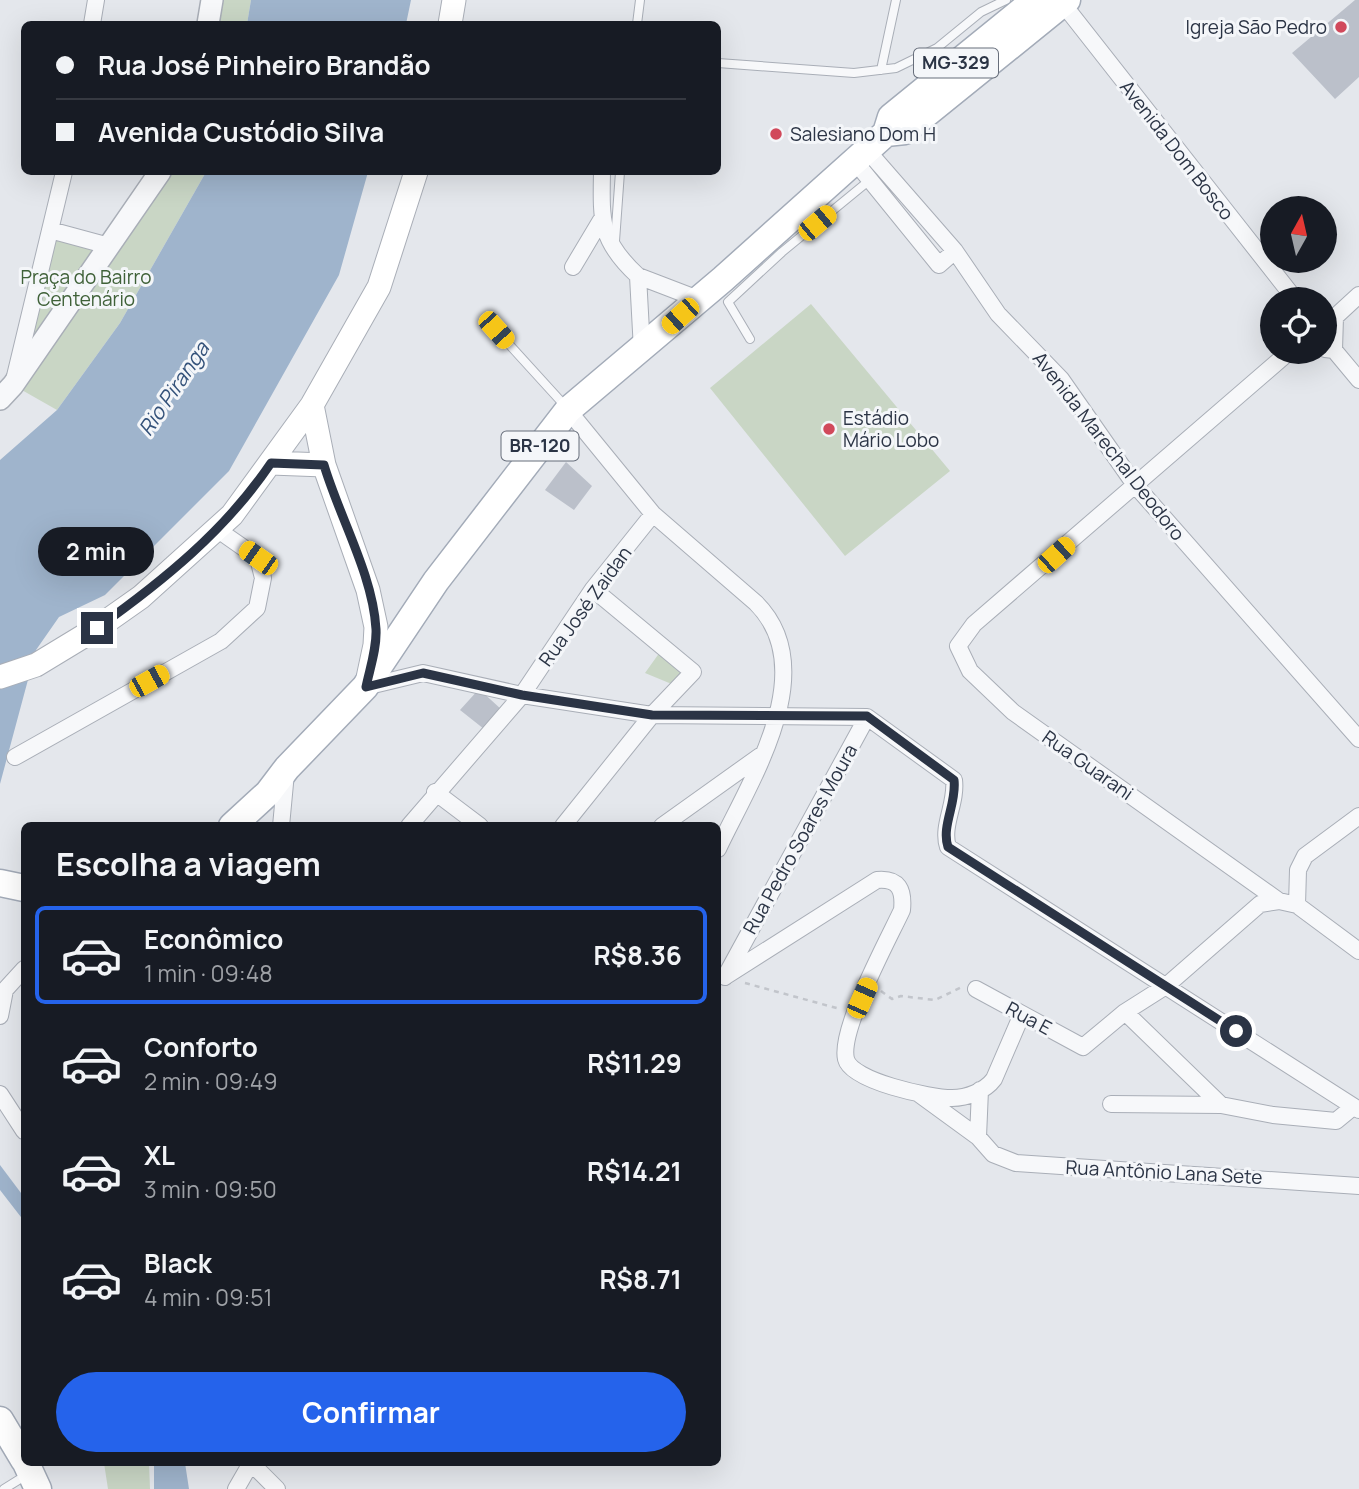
<!DOCTYPE html>
<html lang="pt">
<meta charset="utf-8">
<style>
body{margin:0;font-family:Manrope,sans-serif;background:#20242c;color:#f1f3f6;height:100vh;display:flex;flex-direction:column;font-size:26px;white-space:nowrap}
*{box-sizing:border-box;margin:0}
p{font-size:23px;color:#9ea1a6}
.icon{flex:none;width:38px;height:38px;fill:none;stroke:currentColor;stroke-width:2;stroke-linecap:round;stroke-linejoin:round}
.map{position:relative;flex:1;overflow:hidden}
.sheet{position:absolute;left:21px;top:822px;width:700px;height:644px;display:flex;flex-direction:column;background:#171b24;border-radius:10px;box-shadow:0 7px 28px #0002}
.sheet>*{flex:none}
.banner{position:absolute;left:21px;top:21px;width:700px;height:154px;border-radius:10px;box-shadow:0 7px 28px #0002;display:grid;align-content:center;height:154px;padding:0 35px;background:#171b24}
.needle{width:46px;rotate:8deg}
.controls{position:absolute;left:1260px;top:196px;display:grid;gap:14px}
.controls a{display:grid;place-items:center;width:77px;height:77px;border-radius:50%;background:#171b24;box-shadow:0 7px 28px #0002;font-size:35px}
.end{position:absolute;width:32px;height:32px;margin:-16px;border:9px solid #2b3445;background:#fff;box-shadow:0 0 0 4px #fff}
.from{border-radius:50%}
.bubble{position:absolute;height:49px;border-radius:24px;background:#171b24;box-shadow:0 7px 28px #0002;font-size:23px;font-weight:700;line-height:49px;text-align:center}
.car{position:absolute;width:21px;height:42px;margin:-21px -10px;border-radius:9px;box-shadow:0 0 5px 2px #0007;background:linear-gradient(#f5c518 24%,#345 0 40%,#f5c518 0 76%,#345 0 86%,#f5c518 0)}
.banner b{display:flex;align-items:center;gap:24px;height:66px;font-size:26px}
.banner b+b{border-top:2px solid #363941}
.banner i{width:18px;height:18px;background:#f1f3f6}
ul{padding:0;list-style:none}
li{display:flex;align-items:center;gap:21px;height:98px;margin:0 14px 10px;padding:0 21px;border:4px solid transparent;border-radius:10px}
li div{flex:1}
li b{display:block;font-size:26px}
li em{font-style:normal;font-weight:700}
li.selected{border-color:#2563eb}
li>.icon{width:63px;height:63px;stroke-width:1.5}
h2{padding:0 35px;font-size:32px;line-height:84px}
.primary-button{display:flex;gap:14px;margin-top:auto;padding:14px 35px}
.primary-button a{flex:1;height:80px;border-radius:42px;background:#2563eb;color:#fff;font-size:28px;font-weight:700;line-height:80px;text-align:center}
.map>svg:first-child{display:block}
</style>
<div class="map">
<svg width="1359" height="1489" viewBox="0 0 1359 1489">
<rect width="100%" height="100%" fill="#e4e7ec"/>
<path fill="#c9d6c5" d="M215,0h36l-4,24h-37z
M159,172h47l-86,151 -63,87 -44,-25 37,-155 59,16z
M811,304l139,167 -105,85 -135,-168z
M660,652l27,19 -13,14 -29,-12z
M104,1463h45l1,26h-42z"/>
<path fill="#9fb4cc" d="M251,0h160l-5,24h-159z
M206,172h162l-29,103 -110,196 -124,124 -46,22 -23,33 -36,134v-324l57,-50 63,-87z
M0,1165l24,32v24l-24,-31z
M154,1463h31l4,26h-35z"/>
<path fill="#bbc0ca" d="M1355,0h4v77l-24,22 -43,-46z
M566,462l26,24 -18,24 -29,-20z
M479,689l23,21 -18,19 -24,-19z"/>
<g fill="none" stroke-linecap="round" stroke-linejoin="round">
<g stroke="#a9aeb7" stroke-width="10">
<path id="service" d="M637,24l3,-24
M718,63l136,10 42,-5 41,-20 44,-36 25,-12
M881,70l15,-70
M615,241l5,-69
M496,330l71,78
M750,339l-22,-37 54,-50 89,-73
M4,1489l24,-15"/>
</g>
<g stroke="#a9aeb7" stroke-width="18">
<path id="minor" d="M1060,0l235,299
M92,24l4,-24
M866,149l89,102 43,63 63,65 74,106 224,254
M853,159l86,106 16,-14
M602,172c-1,49 -2,69 36,104
M50,230l59,16
M573,267l28,-47
M1325,315l10,2 -1,33 -9,-1
M1335,317l24,-22
M642,350l-4,-74 60,23
M1334,350l25,30
M15,376l49,-204
M568,410l85,104 103,89c67,67 -6,178 -38,246
M365,687l58,-14 99,22 130,20 215,2 -142,260
M867,717l87,63c3,23 -13,46 -6,67l411,263
M15,757l206,-116 36,-33 6,-30 -5,-20 -40,-28
M435,792l45,34
M281,826l5,-53
M409,826l113,-131 71,-106 60,-75
M563,826l89,-111 41,-43 -100,-83
M662,826l98,-70
M1279,901l-266,-189 -43,-41 -12,-25 16,-22 315,-272
M1297,905l62,46
M726,976l151,-96c22,-2 27,10 25,30 -14,30 -63,120 -56,149 5,22 84,39 106,39 15,0 33,-7 42,-19l28,-65
M976,989l107,58 42,-35 41,-26 94,-82 19,-3 18,4 1,-35 7,-14 54,-40
M1125,1012l96,93
M0,1016l5,-26 19,-21
M0,1094l24,37
M919,1094l59,43 2,-47
M1111,1104l110,1 52,10 63,6 17,-14
M978,1137l15,17 23,9 343,23
M251,1463l26,26
M236,1489l15,-26"/>
</g>
<g stroke="#a9aeb7" stroke-width="24">
<path id="tertiary" d="M208,24l4,-24
M0,399l13,-14 147,-213"/>
</g>
<g stroke="#a9aeb7" stroke-width="25">
<path id="secondary" d="M450,24l4,-24
M312,405l12,60 44,125 8,37 -1,18 -7,33
M271,463l53,2
M0,677l36,-12 61,-37 44,-31 91,-82 80,-110 67,-118 37,-115"/>
</g>
<g stroke="#a3abb8" stroke-width="29">
<path id="primary" d="M886,133l19,-2 162,-131
M232,826l36,-33 19,-25 78,-81 71,-106 132,-171 155,-131 163,-146 5,-16 144,-117
M0,883l24,5
M0,1420l24,40
M26,1463l12,26"/>
</g>
<path stroke="#c2c5cb" stroke-width="2.5" stroke-dasharray="5 5" stroke-linecap="butt" d="M745,983l95,26
M881,991l11,8 9,-3 34,4 27,-13"/>
<use href="#service" stroke="#f7f8fa" stroke-width="8"/>
<use href="#minor" stroke="#f7f8fa" stroke-width="16"/>
<use href="#tertiary" stroke="#f7f8fa" stroke-width="21"/>
<use href="#secondary" stroke="#fff" stroke-width="23"/>
<use href="#primary" stroke="#fff" stroke-width="26"/>
</g>
<g fill="none" stroke-linecap="round" stroke-linejoin="round">
<path stroke="#2b3445" stroke-width="9" d="M97,628c66,-47 128,-97 174,-165l53,2c15,51 49,110 52,164 1,19 -6,39 -10,58l57,-14 99,22 130,20 215,1 87,64c3,23 -13,46 -6,67l288,184"/>
</g>
<g fill="#d1495b" stroke="#f4f6f9" stroke-width="2.5">
<circle cx="1341" cy="27" r="7"/>
<circle cx="776" cy="134" r="7"/>
<circle cx="829" cy="429" r="7"/>
</g>
<g text-anchor="middle" stroke-width="6" stroke-linejoin="round" paint-order="stroke">
<g fill="#f4f6f9" stroke="#676e7b" stroke-width="2">
<rect x="914" y="48.5" width="84" height="29" rx="5"/>
<rect x="501.5" y="431.5" width="77" height="29" rx="5"/>
</g>
<g font-size="18" font-weight="bold" fill="#2b3445">
<text x="956" y="69">MG-329</text>
<text x="540" y="452">BR-120</text>
</g>
<g font-size="19" fill="#2b3445" stroke="#f4f6f9" text-anchor="start">
<text x="1327" y="34" text-anchor="end">Igreja São Pedro</text>
<text x="790" y="141">Salesiano Dom H</text>
<text x="843" y="425">Estádio<tspan x="843" dy="22">Mário Lobo</tspan></text>
</g>
<g font-size="19" fill="#2b3445" stroke="#f4f6f9">
<text transform="translate(1177 150) rotate(52)" y="7">Avenida Dom Bosco</text>
<text transform="translate(1109 446) rotate(52)" y="7">Avenida Marechal Deodoro</text>
<text transform="translate(585 606) rotate(-54)" y="7">Rua José Zaidan</text>
<text transform="translate(1088 765) rotate(35)" y="7">Rua Guarani</text>
<text transform="translate(800 839) rotate(-61)" y="7">Rua Pedro Soares Moura</text>
<text transform="translate(1029 1018) rotate(28)" y="7">Rua E</text>
<text transform="translate(1164 1172) rotate(3)" y="7">Rua Antônio Lana Sete</text>
</g>
<g font-size="19" fill="#3f6138" stroke="#f4f6f9">
<text x="86" y="284">Praça do Bairro<tspan x="86" dy="22">Centenário</tspan></text>
</g>
<g font-size="21" font-style="italic" fill="#34527a" stroke="#f4f6f9">
<text transform="translate(174 389) rotate(-56)" y="7">Rio Piranga</text>
</g>
</g>
</svg>
<div class="controls">
<a><svg class="needle" viewBox="-14 -14 28 28"><path d="M0-13l5 13h-10z" fill="#e53935"/><path d="M0 13l5-13h-10z" fill="#9ea1a6"/></svg></a>
<a><svg class="icon" aria-label="locate" viewBox="0 0 24 24"><circle cx="12" cy="12" r="6"/><path d="M12 2v4M12 18v4M2 12h4M18 12h4"/></svg></a>
</div>
<i class="end from" style="left:1236px;top:1031px"></i>
<i class="end" style="left:97px;top:628px"></i>
<div class="bubble" style="left:38px;top:527px;width:116px">2 min</div>
<i class="car" style="left:817px;top:223px;rotate:50deg"></i>
<i class="car" style="left:680px;top:316px;rotate:228deg"></i>
<i class="car" style="left:496px;top:330px;rotate:138deg"></i>
<i class="car" style="left:1056px;top:555px;rotate:48deg"></i>
<i class="car" style="left:258px;top:558px;rotate:305deg"></i>
<i class="car" style="left:149px;top:681px;rotate:61deg"></i>
<i class="car" style="left:862px;top:998px;rotate:24deg"></i>
<div class="banner">
<b><i class="from"></i>Rua José Pinheiro Brandão</b>
<b><i></i>Avenida Custódio Silva</b>
</div>
<section class="sheet">
<h2>Escolha a viagem</h2>
<ul>
<li class="selected"><svg class="icon" aria-label="car" viewBox="0 0 24 24"><path d="M5 17H2v-5l4-1 3-4h7l3 4 3 1v5h-3M9 17h6M6 11h13"/><circle cx="7" cy="17" r="2"/><circle cx="17" cy="17" r="2"/></svg><div><b>Econômico</b><p>1 min · 09:48</p></div><em>R$8.36</em></li>
<li><svg class="icon" aria-label="car" viewBox="0 0 24 24"><path d="M5 17H2v-5l4-1 3-4h7l3 4 3 1v5h-3M9 17h6M6 11h13"/><circle cx="7" cy="17" r="2"/><circle cx="17" cy="17" r="2"/></svg><div><b>Conforto</b><p>2 min · 09:49</p></div><em>R$11.29</em></li>
<li><svg class="icon" aria-label="car" viewBox="0 0 24 24"><path d="M5 17H2v-5l4-1 3-4h7l3 4 3 1v5h-3M9 17h6M6 11h13"/><circle cx="7" cy="17" r="2"/><circle cx="17" cy="17" r="2"/></svg><div><b>XL</b><p>3 min · 09:50</p></div><em>R$14.21</em></li>
<li><svg class="icon" aria-label="car" viewBox="0 0 24 24"><path d="M5 17H2v-5l4-1 3-4h7l3 4 3 1v5h-3M9 17h6M6 11h13"/><circle cx="7" cy="17" r="2"/><circle cx="17" cy="17" r="2"/></svg><div><b>Black</b><p>4 min · 09:51</p></div><em>R$8.71</em></li>
</ul>
<div class="primary-button"><a>Confirmar</a></div>
</section>
</div>
